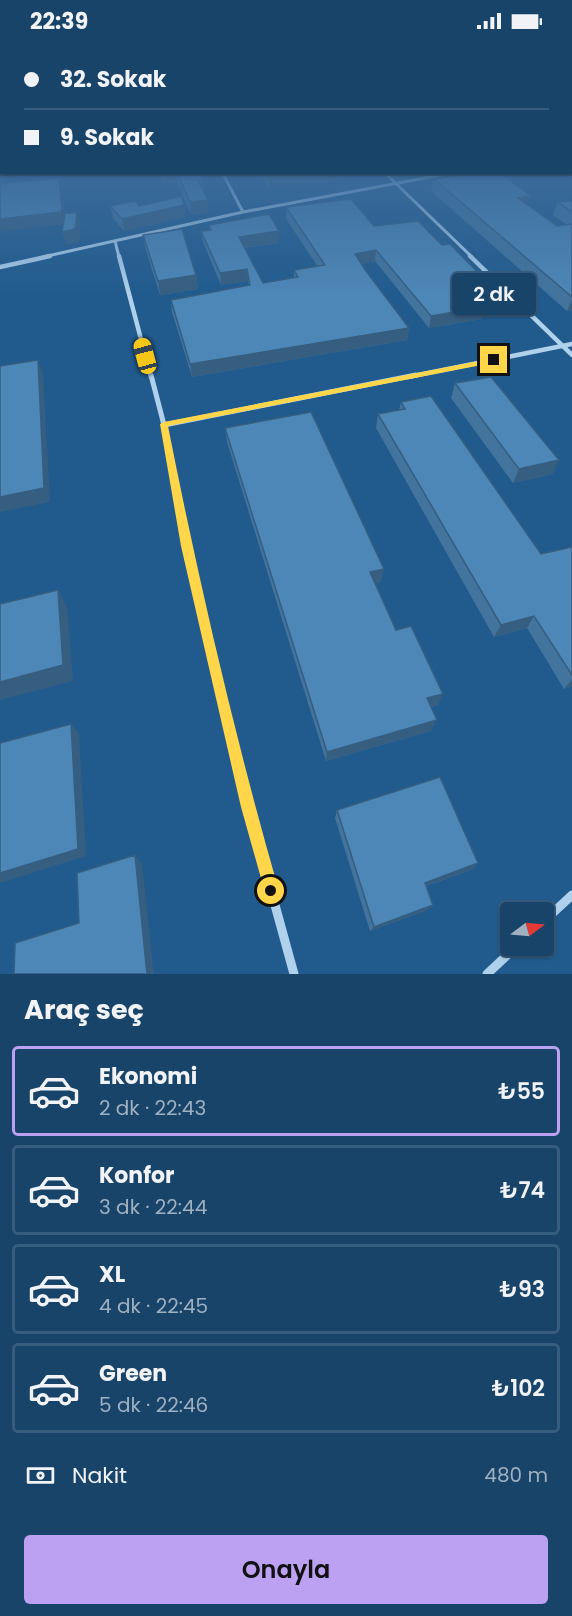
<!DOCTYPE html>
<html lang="tr">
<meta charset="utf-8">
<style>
body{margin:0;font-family:Poppins,sans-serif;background:#224b70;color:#f1f3f6;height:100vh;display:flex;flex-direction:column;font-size:22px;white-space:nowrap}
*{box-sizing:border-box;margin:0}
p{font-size:20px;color:#9fb0c1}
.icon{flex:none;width:33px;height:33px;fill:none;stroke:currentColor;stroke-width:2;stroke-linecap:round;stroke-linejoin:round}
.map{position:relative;height:932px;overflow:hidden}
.sheet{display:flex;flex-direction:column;background:#19446a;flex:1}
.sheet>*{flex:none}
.hud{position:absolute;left:0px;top:0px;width:573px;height:132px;box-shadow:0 2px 4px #0004,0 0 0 2px #375c7e;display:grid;align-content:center;height:132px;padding:0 24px;background:#19446a}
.needle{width:39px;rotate:74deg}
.fabs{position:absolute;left:500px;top:860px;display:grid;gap:12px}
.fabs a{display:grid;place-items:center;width:54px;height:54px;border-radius:6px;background:#19446a;box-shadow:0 2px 4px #0004,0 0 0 2px #375c7e;font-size:30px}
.end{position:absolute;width:27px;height:27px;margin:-14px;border:8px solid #ffd54a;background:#111;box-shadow:0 0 0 3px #111}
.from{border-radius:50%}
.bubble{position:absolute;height:42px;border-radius:6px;background:#19446a;box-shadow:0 2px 4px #0004,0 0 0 2px #375c7e;font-size:20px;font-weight:600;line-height:42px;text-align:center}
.car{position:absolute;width:18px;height:36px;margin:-18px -9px;border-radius:8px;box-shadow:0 0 4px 2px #0007;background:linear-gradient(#f5c518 24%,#345 0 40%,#f5c518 0 76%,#345 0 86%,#f5c518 0)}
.hud b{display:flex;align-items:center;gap:21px;height:57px;font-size:22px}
.hud b+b{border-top:2px solid #375c7e}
.hud i{width:15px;height:15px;background:#f1f3f6}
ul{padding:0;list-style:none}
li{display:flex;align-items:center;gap:18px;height:90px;margin:0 12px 9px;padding:0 12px;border:3px solid #375c7e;border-radius:6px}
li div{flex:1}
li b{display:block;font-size:22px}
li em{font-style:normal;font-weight:600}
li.on{border-color:#bca0f2}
li>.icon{width:54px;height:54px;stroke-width:1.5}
h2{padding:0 24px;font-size:27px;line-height:72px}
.pay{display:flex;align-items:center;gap:15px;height:66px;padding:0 24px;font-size:22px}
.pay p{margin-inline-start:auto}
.action{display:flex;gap:12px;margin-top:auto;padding:12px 24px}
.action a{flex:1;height:69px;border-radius:6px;background:#bca0f2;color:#111;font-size:24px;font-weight:600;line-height:69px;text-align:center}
.status{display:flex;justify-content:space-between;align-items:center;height:42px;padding:0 30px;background:#19446a;direction:ltr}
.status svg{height:16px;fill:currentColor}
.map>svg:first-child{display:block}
</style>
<div class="status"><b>22:39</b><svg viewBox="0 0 49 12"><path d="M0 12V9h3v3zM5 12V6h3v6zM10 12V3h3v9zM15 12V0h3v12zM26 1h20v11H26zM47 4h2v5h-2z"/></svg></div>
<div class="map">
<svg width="572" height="932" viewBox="0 0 572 932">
<rect width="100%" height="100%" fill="#215b8e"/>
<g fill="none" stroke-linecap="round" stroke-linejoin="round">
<path stroke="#afd1ec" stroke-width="3" d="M222,130l21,40
M384,130l88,85
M115,199l4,16
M43,215l200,-45 214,-40"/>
<path stroke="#afd1ec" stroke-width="4.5" d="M119,214l32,121
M470,214l102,99
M0,225l50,-11
M408,335l164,-33"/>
<path stroke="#afd1ec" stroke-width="5" d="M151,333l13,50 19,104
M164,383l252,-50"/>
<path stroke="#afd1ec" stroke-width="7" d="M183,486l45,197"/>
<path stroke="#afd1ec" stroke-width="9" d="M228,681l20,84 46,167
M543,880l29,-27
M487,932l31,-29"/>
<path fill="#afd1ec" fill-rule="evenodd" d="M0,121h2v2l-2,1z"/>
</g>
<path fill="#42749d" d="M160,130h39l4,9 2,11 -1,1 4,7 1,12 -18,3 -14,-32 -12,1z
M259,130h90v7l-80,9z
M434,137l94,26 29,21 10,-1 -14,-10 5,-13 14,-1v109l-5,1 -136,-120z
M110,164h29l47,11 -62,14 -11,-13z
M286,165l88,19 68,19 61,53 -4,12 -15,2 -2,7 -53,9 -54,-67 -13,3 4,7 43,57 -2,12 -215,37 -20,-65 -1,-12 78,-14 -1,-5 -27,4 -18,-43 -2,-11 8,-1v-5l70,6v12l-35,5 19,35 31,-6v-7l24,-3 -32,-48z
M143,193l53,40 2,14 -38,6 -15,-48z
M455,341l98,91 -40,9 -62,-85z
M401,360l140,152 31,-7v139l-8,3 -37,-61 -33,9 -118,-209 2,-14 21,-4z
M225,386l156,154 -6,1 21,47 42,75 -7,2v24l-105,30 -99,-319z
M337,768l141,53 -7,7 -45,16 1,24 -57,21 -35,-113z"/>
<path fill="#365e80" d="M164,130h12l1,11 -12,1z
M349,130v7l-80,9v-15z
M59,136l3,12 4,34 -66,8v-13z
M198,139h5l2,11 -6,1z
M531,154l-4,12 -9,-10z
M208,158l1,12 -18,3 -1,-13z
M184,163l2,12 -62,14 -2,-12z
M77,171l4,12 -2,17 -13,3 -4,-13z
M279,189v12l-40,5v-11z
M376,208l-1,11 -21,5 1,-12z
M247,227l1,12 -27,4 -1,-12z
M196,233l2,14 -38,6 -2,-14z
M503,256l-4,12 -15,2 -2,7 -53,9 2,-12 49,-15z
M572,257v11l-5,1z
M409,286l-2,12 -215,37 -2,-13z
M38,318l5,14 7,128 -50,10v-15z
M559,418l-6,14 -40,9 6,-14z
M384,527l-3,13 -13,3 2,-13z
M58,548l9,17 6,74 -73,19v-18z
M534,574l-7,12 -33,9 7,-12z
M572,637v7l-8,3z
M443,652l-5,11 -16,4 5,-11z
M437,678l-6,11 -105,30 1,-9z
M71,682l8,10 7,122 -86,27v-10z
M135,813l7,8 12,111h-7z
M478,821l-7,7 -52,18 6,-5z
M433,863l-6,5 -57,21 4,-4z"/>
<path fill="#4d87b7" stroke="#365e80" stroke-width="1.5" d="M177,130h22l4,9h-5l10,19 -18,2z
M487,130h12l32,24 -13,2 39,28 15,-2v73l-138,-118z
M59,136l3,34 -62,7v-35z
M182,154l2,9 -62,14 -12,-13 25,-5 4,5z
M351,157l23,27 44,-5 24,24 8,-1 53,54 -23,3 5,6 -54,9 -55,-66 -21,4 11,17 43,57 -219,36 -19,-64 79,-15 -3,-16 -27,4 -19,-42 10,-1 -2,-5 60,-11 10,17 -40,6 24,46 35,-6 -4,-7 31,-5 -39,-58z
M572,159v11l-14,-10z
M65,171h12l-2,16 -13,3z
M182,187l14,46 -38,6 -15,-46z
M38,318l6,128 -44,9v-131z
M491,335l68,83 -40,9 -64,-86z
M431,354l110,158 31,-7v128l-38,-59 -33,9 -123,-211 27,-5 -4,-7z
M311,370l73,157 -14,3 26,58 15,-4 32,68 -16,4 10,22 -110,32 -102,-324z
M58,548l5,75 -63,17v-78z
M71,682l7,125 -78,24v-130z
M440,735l38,86 -53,20 8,22 -59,22 -37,-117z
M135,813l12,119h-133l1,-31 64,-20 -2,-50z"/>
<linearGradient id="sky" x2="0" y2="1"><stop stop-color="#12324e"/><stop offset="0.48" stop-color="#3d6c9b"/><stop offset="1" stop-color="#3d6c9b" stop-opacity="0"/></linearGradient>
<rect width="572" height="252" fill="url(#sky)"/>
<path fill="#ffd54a" d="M494,316h3v4l-329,64c31,157 67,312 111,465l-2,5 -6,2 -5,-2 -25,-89 -60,-261 -21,-122 4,-2z"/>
</svg>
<div class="fabs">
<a><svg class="needle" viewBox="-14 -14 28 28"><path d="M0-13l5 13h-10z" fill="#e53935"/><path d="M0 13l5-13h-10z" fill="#9fb0c1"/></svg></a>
</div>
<i class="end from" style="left:271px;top:849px"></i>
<i class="end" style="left:494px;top:318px"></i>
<div class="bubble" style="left:452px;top:231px;width:84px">2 dk</div>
<i class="car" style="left:145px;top:314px;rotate:345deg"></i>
<div class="hud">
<b><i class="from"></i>32. Sokak</b>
<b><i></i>9. Sokak</b>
</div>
</div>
<section class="sheet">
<h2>Araç seç</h2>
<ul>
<li class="on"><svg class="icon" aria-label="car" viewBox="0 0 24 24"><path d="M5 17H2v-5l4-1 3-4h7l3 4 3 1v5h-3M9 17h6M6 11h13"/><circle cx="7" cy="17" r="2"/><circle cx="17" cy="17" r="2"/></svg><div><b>Ekonomi</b><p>2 dk · 22:43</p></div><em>₺55</em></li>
<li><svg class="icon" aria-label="car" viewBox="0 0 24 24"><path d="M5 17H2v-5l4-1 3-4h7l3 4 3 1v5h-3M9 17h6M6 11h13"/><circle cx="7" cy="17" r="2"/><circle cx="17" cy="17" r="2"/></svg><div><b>Konfor</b><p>3 dk · 22:44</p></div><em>₺74</em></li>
<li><svg class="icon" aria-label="car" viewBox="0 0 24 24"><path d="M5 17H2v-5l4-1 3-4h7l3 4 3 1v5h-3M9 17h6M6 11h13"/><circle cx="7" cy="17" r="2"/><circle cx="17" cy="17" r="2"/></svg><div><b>XL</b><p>4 dk · 22:45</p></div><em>₺93</em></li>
<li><svg class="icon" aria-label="car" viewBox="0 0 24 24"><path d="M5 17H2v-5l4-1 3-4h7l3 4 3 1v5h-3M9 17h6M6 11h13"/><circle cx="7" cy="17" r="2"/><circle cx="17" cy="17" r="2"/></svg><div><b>Green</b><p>5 dk · 22:46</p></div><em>₺102</em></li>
</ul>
<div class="pay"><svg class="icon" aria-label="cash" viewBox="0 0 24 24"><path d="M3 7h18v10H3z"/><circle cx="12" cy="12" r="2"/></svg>Nakit<p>480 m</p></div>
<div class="action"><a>Onayla</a></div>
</section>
